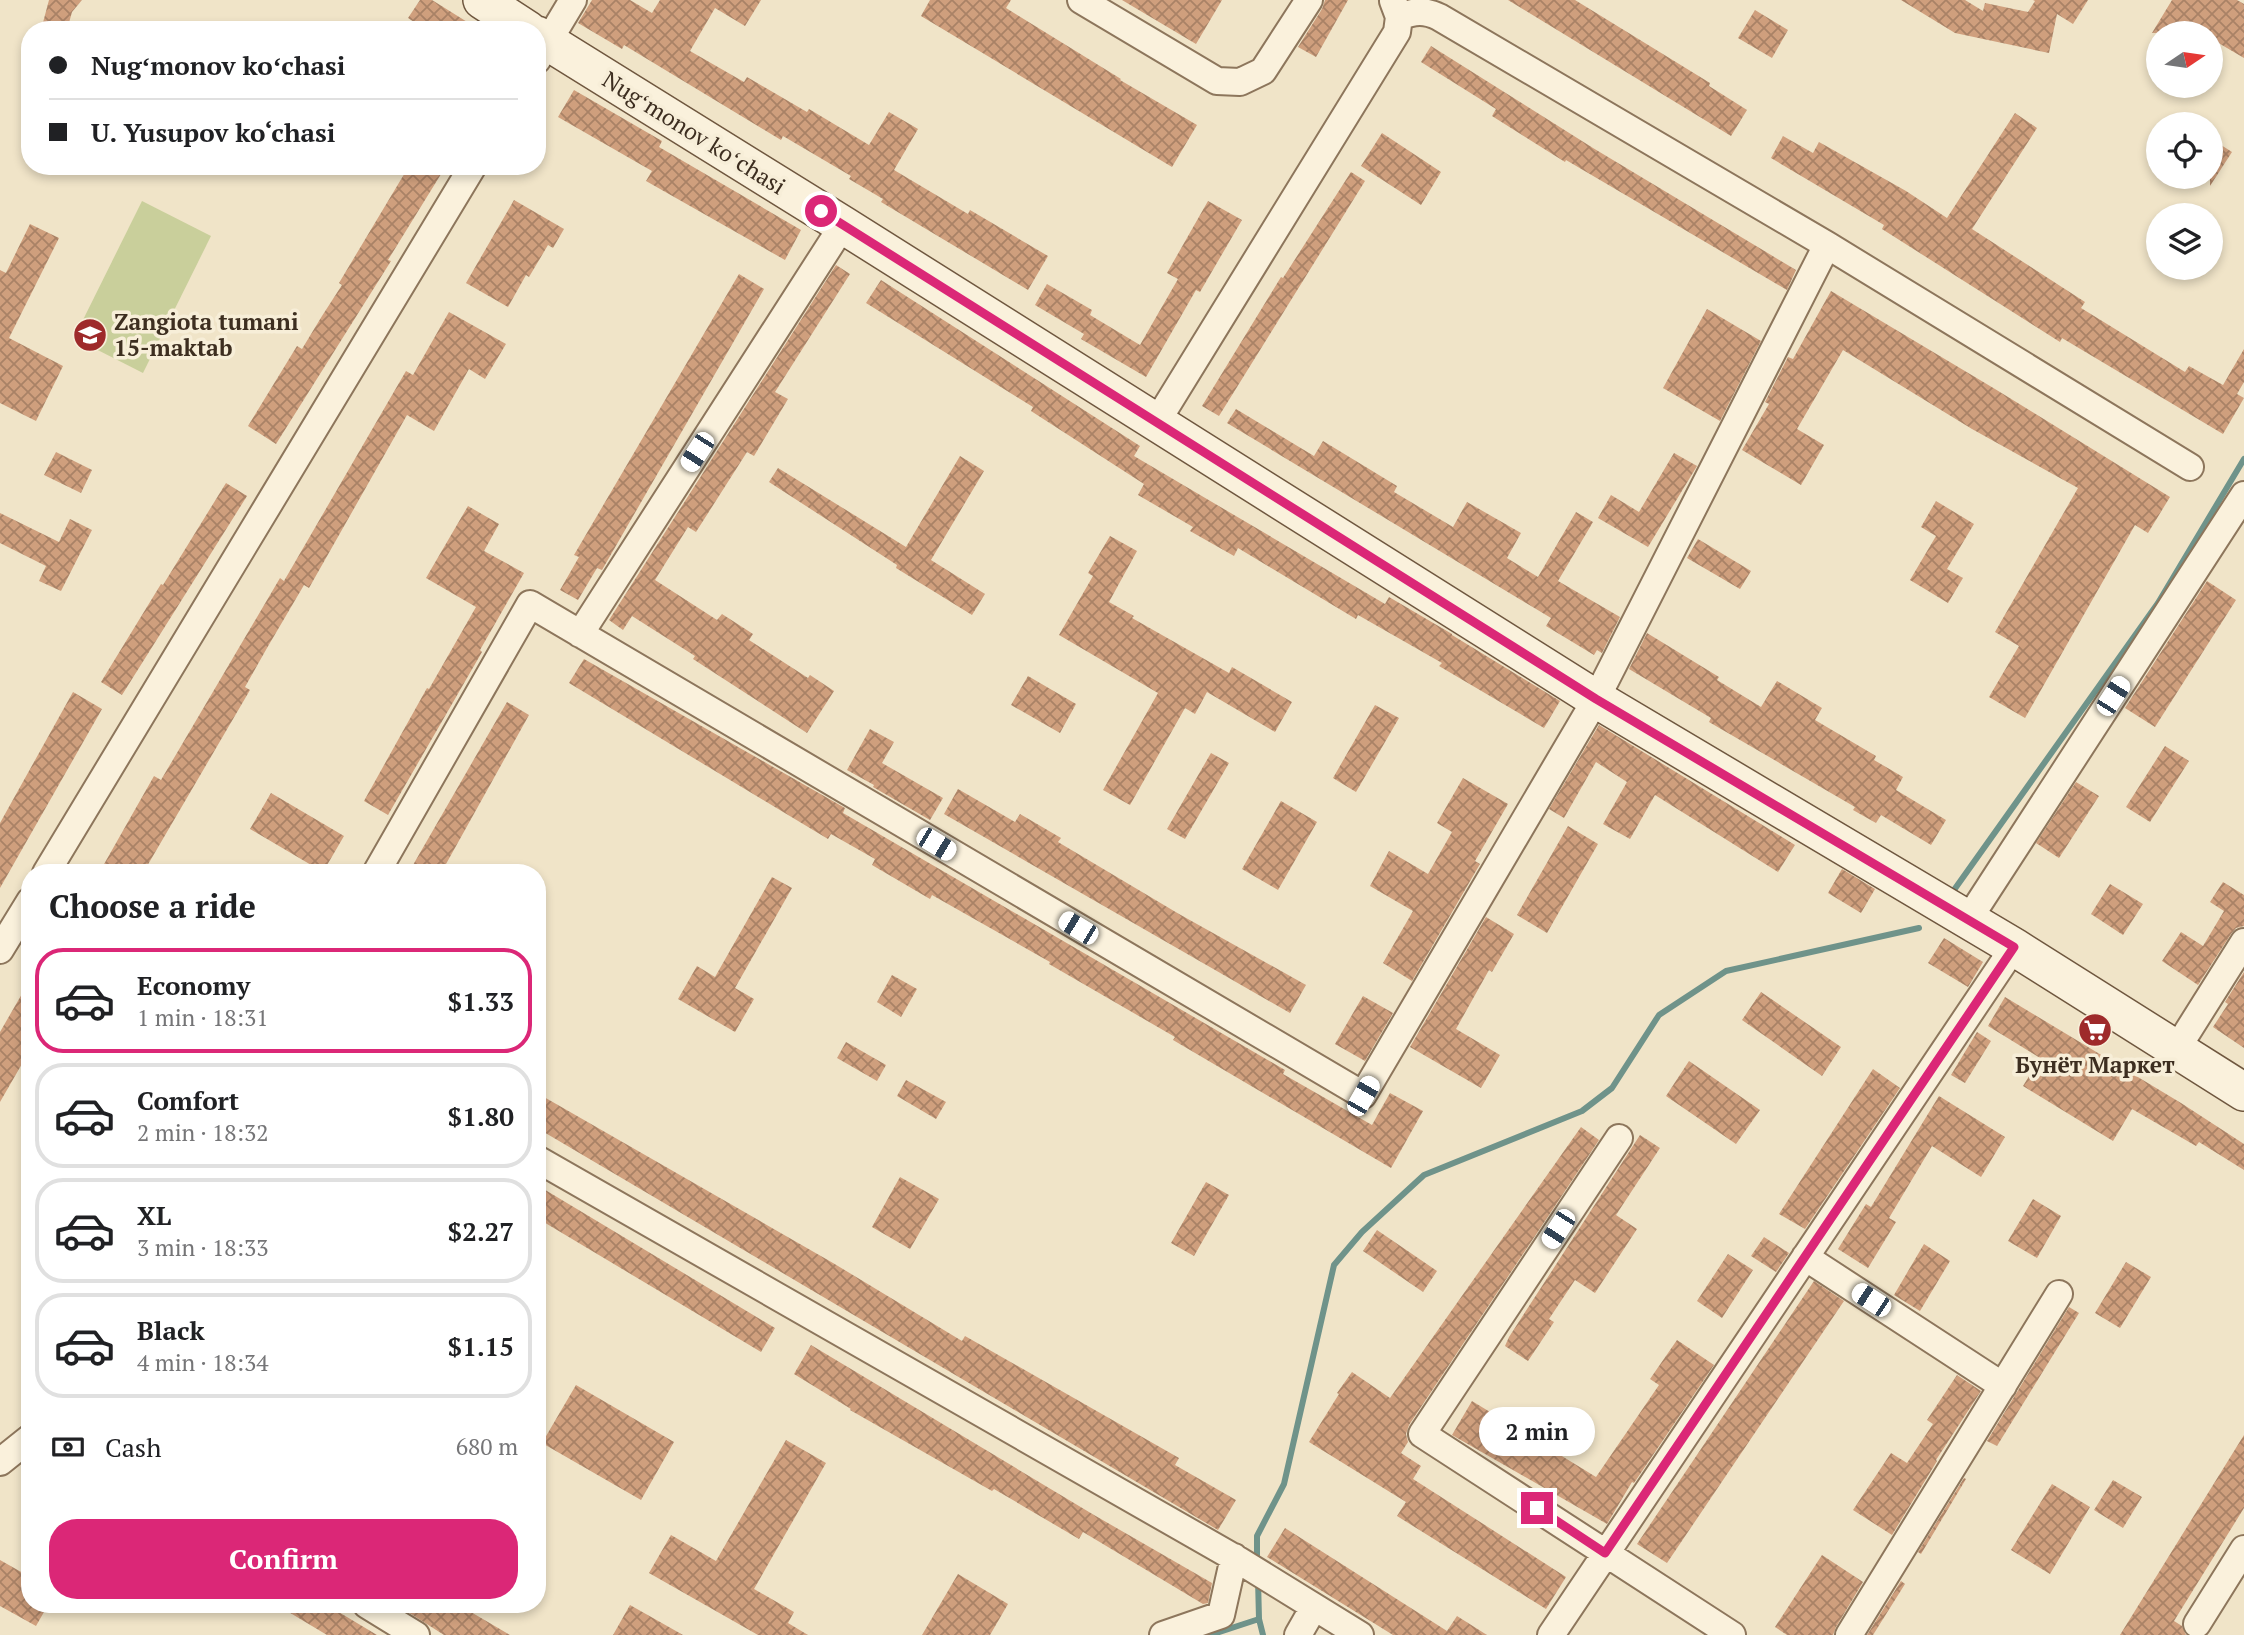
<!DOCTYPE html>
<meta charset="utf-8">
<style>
body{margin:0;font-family:"PT Serif",serif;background:#f2f2f2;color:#202124;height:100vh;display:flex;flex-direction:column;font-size:26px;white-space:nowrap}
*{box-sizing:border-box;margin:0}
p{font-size:23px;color:#757577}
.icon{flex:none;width:38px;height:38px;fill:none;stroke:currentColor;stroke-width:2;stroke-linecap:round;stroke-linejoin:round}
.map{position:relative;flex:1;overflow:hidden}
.drawer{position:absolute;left:21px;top:864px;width:525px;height:749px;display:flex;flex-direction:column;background:#fff;border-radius:28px;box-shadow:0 4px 10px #0003}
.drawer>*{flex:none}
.guide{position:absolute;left:21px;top:21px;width:525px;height:154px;border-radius:28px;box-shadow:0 4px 10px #0003;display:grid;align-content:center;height:154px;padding:0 28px;background:#fff}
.needle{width:46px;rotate:77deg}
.buttons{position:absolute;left:2146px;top:21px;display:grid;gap:14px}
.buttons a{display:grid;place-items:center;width:77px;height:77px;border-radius:50%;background:#fff;box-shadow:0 4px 10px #0003;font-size:35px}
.end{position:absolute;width:32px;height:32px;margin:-16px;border:9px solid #db2777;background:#fff;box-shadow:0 0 0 4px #fff}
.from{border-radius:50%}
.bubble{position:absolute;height:49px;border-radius:24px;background:#fff;box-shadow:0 4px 10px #0003;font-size:23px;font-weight:600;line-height:49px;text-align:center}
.car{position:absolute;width:21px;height:42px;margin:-21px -10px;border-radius:9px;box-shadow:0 0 5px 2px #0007;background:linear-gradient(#fff 24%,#345 0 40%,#fff 0 76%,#345 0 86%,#fff 0)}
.guide b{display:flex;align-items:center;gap:24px;height:66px;font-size:26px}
.guide b+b{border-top:2px solid #e0e0e0}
.guide i{width:18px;height:18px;background:#202124}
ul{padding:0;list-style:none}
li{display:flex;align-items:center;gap:21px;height:105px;margin:0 14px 10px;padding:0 14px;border:4px solid #e0e0e0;border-radius:28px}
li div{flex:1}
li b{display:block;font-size:26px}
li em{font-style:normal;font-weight:600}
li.on{border-color:#db2777}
li>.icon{width:63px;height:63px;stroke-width:1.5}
h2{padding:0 28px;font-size:32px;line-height:84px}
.pay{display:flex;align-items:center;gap:18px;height:77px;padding:0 28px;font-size:26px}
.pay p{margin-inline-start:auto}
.action{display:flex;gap:14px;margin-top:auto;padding:14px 28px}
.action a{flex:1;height:80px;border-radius:28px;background:#db2777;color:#fff;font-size:28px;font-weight:600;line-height:80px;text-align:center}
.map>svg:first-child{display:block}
</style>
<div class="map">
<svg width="2244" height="1635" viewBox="0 0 2244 1635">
<defs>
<pattern id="building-cross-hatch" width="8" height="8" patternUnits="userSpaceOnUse" patternTransform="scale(1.75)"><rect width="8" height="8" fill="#cf9f7d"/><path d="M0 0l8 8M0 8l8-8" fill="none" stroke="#a98266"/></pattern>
</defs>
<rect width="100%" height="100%" fill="#f0e4c8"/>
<path fill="#c9cf9b" d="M142,201l69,35 -68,137 -69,-35z"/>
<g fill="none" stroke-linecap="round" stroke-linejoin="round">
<path stroke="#6f938a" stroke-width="6" d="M1954,890l204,-287 86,-144
M1257,1562v-26l27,-52 50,-219 28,-33 62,-57 158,-64 30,-23 47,-73 67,-44 193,-43
M1259,1619l4,16
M1210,1635l49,-16 -1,-40"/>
</g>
<path fill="url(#building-cross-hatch)" d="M49,0h33l-10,12 -5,18h-26z
M420,0h12l48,30h-54l-18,-12z
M592,0h38l22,13 8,-13h101l-16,26 -30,-18 -25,43 54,31 3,-5 60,35 2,-3 60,36 20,-33 29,17 -24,41 74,44 2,-4 78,46 -20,34 -147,-88 2,-3 -34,-20 2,-3 -68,-40 -2,4 -157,-95 -2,4 -44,-26z
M930,0h81l-5,8 115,71 -1,1 77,45 -25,42 -251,-151z
M1122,0h100l-26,44z
M1325,0h23l-32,57 -18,-10 24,-38z
M1508,0h67l135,83 -1,3 38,24 -16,26z
M1901,0h64l18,11 2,-8 43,9 7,-11 -2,-1h55l-15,24 -16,-10 -8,39 -94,-20z
M2172,0h65l7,4v54l-34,-20v-5h-58z
M1755,10l33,20 -16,28 -34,-20z
M1431,46l162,102 203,122 -9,20 -221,-130 -1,2 -73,-46 4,-7 -75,-47z
M574,90l88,51 -3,6 142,83 -16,30 -139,-79 6,-10 -94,-54z
M2015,113l22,15 -65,101 113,73 -4,6 104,64 4,-6 34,19 21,-36v33l-7,12 7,4 -21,36 -161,-96 -2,4 -178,-113 2,-4 -113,-67 12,-22 30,17 6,-11 87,49 41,27z
M1382,133l59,39 -20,33 -60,-39z
M2210,138l22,14 -22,34z
M409,166h37l-58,94 3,1 -115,183 -28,-18 49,-80 5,3 20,-33 20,-31 -3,-2z
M1351,172l14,9 -146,235 -17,-10 79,-129 2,1z
M514,200l50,29 -11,19 -5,-3 -19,32 -3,-2 -18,32 -42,-24z
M1208,201l34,19 -42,72 -4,-2 -50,87 -65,-38 3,-5 -49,-29 12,-21 45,26 -2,5 50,30 38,-66 -11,-6z
M30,224l29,14 -50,100 54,28 -27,55 -36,-18v-133l6,3z
M836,265l14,9 -75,118 13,7 -34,57 -7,-4 -51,80 -8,-5 -33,53 62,40 5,-6 31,20 -4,6 59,38 2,-3 24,16 -27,42 -114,-74 2,-3 -63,-40 -9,14 -14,-10z
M739,274l25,15 -162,281 -5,-2 -19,32 -18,-10 19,-33 -5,-2z
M881,280l259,166 -6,10 251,148 4,-7 63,37v1l108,66 -16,27 -105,-62 3,-3 -84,-48 -2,4 -118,-71 -4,8 -44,-25 3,-4 -55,-32 6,-11 -113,-73 2,-4 -167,-104z
M1831,291l164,98 175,108 -22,36 -13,-8 -110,193 -36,-21 30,-51 -24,-14 83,-144 -106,-59 -129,-79 -46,79 27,16 -23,40 -59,-35 27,-46 -4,-2 23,-45 5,2z
M1707,309l54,32 -41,80 -57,-33z
M449,312l57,32 -21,35 -16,-10 -35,62 -27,-16 -98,173 -5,-3 -37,63 -22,39 5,3 -107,183h-44l55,-97 7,4 119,-202 4,3 122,-210 7,4z
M1236,409l78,47 9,-15 74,45 -3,6 59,35 14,-25 54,31 -14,25 31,19 38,-65 17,10 -35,59 62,36 -18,36 -5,-3 -3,5 -48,-29 5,-8 -324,-195z
M56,452l36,18 -11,23 -37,-18z
M1674,453l23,13 -49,81 -50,-29 13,-23 28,17z
M960,456l24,15 -53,89 54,34 -13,21 -76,-47 1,-3 -128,-83 9,-14 128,79z
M226,483l21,13 -125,199 -21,-13 60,-98 2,1z
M1936,501l38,23 -27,45 16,9 -15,25 -38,-23 26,-44 -15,-9z
M468,506l31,18 -15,27 40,22 -44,77 2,2 -94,163 -24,-14 63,-113 2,1 47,-82 -50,-29z
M0,513l59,29 11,-23 22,11 -31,61 -22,-10 7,-15 -46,-23z
M1110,536l27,15 -28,51 25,14 -2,2 97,55 3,-6 60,35 -17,30 -68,-40 -12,22 -10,-6 -55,97 -27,-15 55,-97 -99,-58 34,-59 -5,-3z
M1698,539l53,32 -11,18 -53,-31z
M2207,581l29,19 -81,127 -30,-19z
M1647,633l72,44 -2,3 44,27 16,-26 45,27 -7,12 61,36 -2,4 29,17 -7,13 50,30 -15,25 -50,-30 -5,8 -23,-13 2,-3 -146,-85 2,-4 -82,-49z
M584,659l261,149 -2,5 442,257 -2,4 89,51 18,-32 33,18 -32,57 -218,-128 2,-3 -126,-73 1,-2 -118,-67 -2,4 -58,-34 3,-6 -44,-25 -3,5 -259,-156z
M1028,676l48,28 -16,29 -49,-28z
M73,692l29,17 -102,179v-65z
M507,702l22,13 -88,158h-14l-14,-8z
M1375,705l24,13 -43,74 -23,-14z
M1599,725l196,120 -17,27 -123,-77 -25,44 -27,-15 24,-42 -31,-20 -32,56 -15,-9z
M870,729l24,13 -12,21 61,35 -13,22 -57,-33 1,-2 -27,-15z
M2165,746l24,15 -39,61 -24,-15z
M1211,753l18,10 -44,76 -18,-10z
M1463,778l45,26 -33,57 5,3 -68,117 -29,-18 30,-52 -43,-25 19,-35 39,23 24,-42 -15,-9z
M2076,782l23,14 -40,62 -23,-15z
M958,789l57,33 5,-8 41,24 -3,4 121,72 127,71 -16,28 -346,-199z
M271,793l73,43 -21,36 -73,-43z
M1281,801l36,21 -39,68 -36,-21z
M1568,826l30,18 -51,89 -30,-18z
M1842,869l33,20 -14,24 -33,-20z
M772,877l20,11 -57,100 19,11 -19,33 -57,-33 19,-33 18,11z
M2223,882l21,13v31l-8,2 -5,6 -33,51 -36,-24 19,-29 22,14 21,-35 -14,-9z
M2110,884l33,20 -20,31 -32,-21z
M1486,917l28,17 -22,38 -3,-2 -33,59 44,26 -19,33 -71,-41z
M1944,938l39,24 -15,25 -40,-24z
M2244,972v76l-31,-21 15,-23 -3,-2z
M892,975l25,14 -16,28 -24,-15z
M30,980v70l-30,52v-70z
M1761,992l80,55 -19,29 -80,-56z
M1363,996l30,17 -28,48 -30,-17z
M2005,997l176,106 63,41v26l-45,-28 -3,4 -64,-37 -19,32 -90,-55 17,-28 -52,-32z
M1977,1032l14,9 -26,42 -14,-8z
M846,1042l40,23 -9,16 -40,-23z
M1689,1061l71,49 -24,34 -70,-48z
M1873,1069l27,19 -95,141 -26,-15z
M906,1080l40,22 -10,17 -39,-23z
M537,1093l296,170 129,78 3,-5 214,122 -4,7 61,35 -18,30 -681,-402z
M1939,1096l66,41 -24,40 -49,-31 -43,72 7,4 -28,46 -30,-19 28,-45 5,3z
M1581,1127l18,13 -190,285 -3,9 2,8 -7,11 20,13 -8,13 153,98 -20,32 -149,-93 9,-14 -97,-60 30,-48 -2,-1 15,-21 38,26z
M1640,1135l20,13 -44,67 21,14 -42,64 -20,-13 -26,39 5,3 -26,39 -23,-15 4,-9z
M900,1177l39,22 -29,50 -38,-22z
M1206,1182l23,13 -35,61 -23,-13z
M537,1185l238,143 -14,24 -224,-134z
M2033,1199l28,17 -24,42 -29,-17z
M1377,1230l60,41 -14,21 -60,-41z
M1764,1237l25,16 -13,19 -25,-16z
M1924,1244l26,17 -30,50 -26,-16z
M1728,1254l25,16 -31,48 -25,-17z
M2126,1262l25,15 -31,51 -25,-15z
M1814,1281l30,20 -177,262 -30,-19z
M2069,1307l10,6 -82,133 -10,-5z
M1677,1340l37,25 -80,118 -2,-1 -25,42 -155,-89 20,-34 124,76 63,-92 -9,-6z
M811,1345l283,170 118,68 -4,20 -5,1 -120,-72 -4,7 -85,-50 -2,2 -142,-81 1,-1 -57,-35z
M1957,1375l24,16 -45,69 1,1 -45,74 -39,-25 38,-57 16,10 26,-39 -6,-4z
M576,1385l98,57 -33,58 -99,-57z
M2244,1435v73l-70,113 8,5 4,9h-66z
M786,1440l40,23 -72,126 40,23 -6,11 20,12h-50l-109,-62 22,-38 45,26z
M1964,1478l2,1 -45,75 -3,-2z
M2113,1480l29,17 -19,31 -29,-18z
M2052,1484l38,23 -40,67 -39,-24z
M1285,1528l162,103 10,-15 30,19h-94l-126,-78z
M1822,1555l41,27 -27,45 -3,8h-46l-12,-8z
M0,1560l30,17v28h18l-12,21 -36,-20z
M958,1574l50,30 -18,31h-68z
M1901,1581l4,3 -32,51h-6z
M277,1605h50l50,30h-50z
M397,1605h62l51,30h-66z
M630,1605l53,30h-70z"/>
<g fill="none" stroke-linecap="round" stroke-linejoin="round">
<g stroke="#8d765c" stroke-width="30">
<path id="street" d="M1081,0l136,81 23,1 23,-11 46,-71
M1399,17c16,-6 25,-7 40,0l388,228 363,222
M537,60l36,-60
M1156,423l241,-391 2,-15 -6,-16
M580,634l263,-409
M46,873l427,-707
M376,873l154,-269 833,491 233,-396 231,-454
M1968,920l276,-425
M0,950l30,-49
M2176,1050l68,-108
M1619,1138l-197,296 310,201
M537,1159l703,402 120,74
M1805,1257l198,129
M0,1462l30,-24
M367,1605l49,30
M2197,1624l47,-75
M1163,1635l58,-20 13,-58
M1298,1635l16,-28
M1551,1635l463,-688
M1849,1635l210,-341"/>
</g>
<g stroke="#6f573f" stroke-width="40">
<path id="secondary" d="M482,0l46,30
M537,35l306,190 753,474 418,248 230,145"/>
</g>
<use href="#street" stroke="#faf1dc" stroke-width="26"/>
<use href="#secondary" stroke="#faf1dc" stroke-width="37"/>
</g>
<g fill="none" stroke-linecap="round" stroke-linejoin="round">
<path stroke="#db2777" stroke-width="9" d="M821,211l775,488 418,248 -409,606 -68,-45"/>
</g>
<defs>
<g id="school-disc" transform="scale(1.75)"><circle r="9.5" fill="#9e2a2b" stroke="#f7eed8"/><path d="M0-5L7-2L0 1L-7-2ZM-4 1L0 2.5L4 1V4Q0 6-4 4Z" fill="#fff"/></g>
<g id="supermarket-disc" transform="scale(1.75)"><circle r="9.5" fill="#9e2a2b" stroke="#f7eed8"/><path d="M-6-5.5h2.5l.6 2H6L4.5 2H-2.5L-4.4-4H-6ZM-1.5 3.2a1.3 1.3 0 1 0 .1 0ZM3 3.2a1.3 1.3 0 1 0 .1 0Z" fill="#fff"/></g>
</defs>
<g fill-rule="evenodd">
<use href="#school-disc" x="90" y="335"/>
<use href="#supermarket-disc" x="2095" y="1030"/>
</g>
<g text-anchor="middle" stroke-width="7" stroke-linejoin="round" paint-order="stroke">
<g font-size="23" fill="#3d2e20" stroke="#f7eed8">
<text transform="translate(694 133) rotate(32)" y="8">Nugʻmonov koʻchasi</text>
</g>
<g font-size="23" font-weight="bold" fill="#3d2e20" stroke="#f7eed8" text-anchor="start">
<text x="114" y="330">Zangiota tumani<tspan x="114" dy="26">15-maktab</tspan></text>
<text x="2095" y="1073" text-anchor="middle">Бунёт Маркет</text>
</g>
</g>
</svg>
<div class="buttons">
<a><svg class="needle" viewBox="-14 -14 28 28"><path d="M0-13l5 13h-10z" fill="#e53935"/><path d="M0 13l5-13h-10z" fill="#757577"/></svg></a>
<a><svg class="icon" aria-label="locate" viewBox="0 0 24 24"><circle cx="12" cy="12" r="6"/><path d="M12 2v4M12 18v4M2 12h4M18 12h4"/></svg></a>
<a><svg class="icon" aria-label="layers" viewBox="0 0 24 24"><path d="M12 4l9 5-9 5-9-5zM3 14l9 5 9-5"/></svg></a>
</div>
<i class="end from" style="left:821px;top:211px"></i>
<i class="end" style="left:1537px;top:1508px"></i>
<div class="bubble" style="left:1479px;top:1407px;width:116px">2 min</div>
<i class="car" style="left:697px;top:452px;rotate:213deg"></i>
<i class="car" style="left:2113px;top:696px;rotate:33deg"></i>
<i class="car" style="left:936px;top:844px;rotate:121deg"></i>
<i class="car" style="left:1078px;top:928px;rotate:301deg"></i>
<i class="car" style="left:1363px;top:1096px;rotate:30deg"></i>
<i class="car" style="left:1558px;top:1229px;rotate:213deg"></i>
<i class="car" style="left:1871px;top:1300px;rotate:303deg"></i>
<div class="guide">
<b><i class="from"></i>Nugʻmonov koʻchasi</b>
<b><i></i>U. Yusupov ko‘chasi</b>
</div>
<section class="drawer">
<h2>Choose a ride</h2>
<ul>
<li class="on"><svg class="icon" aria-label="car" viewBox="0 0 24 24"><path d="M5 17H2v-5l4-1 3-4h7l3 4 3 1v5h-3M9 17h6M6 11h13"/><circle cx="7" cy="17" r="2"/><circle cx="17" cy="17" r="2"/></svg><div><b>Economy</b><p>1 min · 18:31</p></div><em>$1.33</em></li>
<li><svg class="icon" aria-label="car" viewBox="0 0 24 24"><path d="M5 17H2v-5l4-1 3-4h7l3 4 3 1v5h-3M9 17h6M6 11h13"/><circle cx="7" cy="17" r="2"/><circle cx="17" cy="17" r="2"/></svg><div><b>Comfort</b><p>2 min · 18:32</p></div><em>$1.80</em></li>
<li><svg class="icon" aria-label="car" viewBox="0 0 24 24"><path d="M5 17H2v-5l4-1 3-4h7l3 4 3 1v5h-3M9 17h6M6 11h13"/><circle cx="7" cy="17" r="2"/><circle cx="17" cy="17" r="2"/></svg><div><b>XL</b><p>3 min · 18:33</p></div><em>$2.27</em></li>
<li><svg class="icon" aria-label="car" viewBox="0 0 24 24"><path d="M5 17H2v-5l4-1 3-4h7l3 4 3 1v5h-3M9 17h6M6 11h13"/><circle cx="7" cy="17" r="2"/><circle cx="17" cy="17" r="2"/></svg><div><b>Black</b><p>4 min · 18:34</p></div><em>$1.15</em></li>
</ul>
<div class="pay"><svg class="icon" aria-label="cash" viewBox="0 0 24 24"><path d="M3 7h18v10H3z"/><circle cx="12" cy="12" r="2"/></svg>Cash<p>680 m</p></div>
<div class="action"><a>Confirm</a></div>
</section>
</div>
